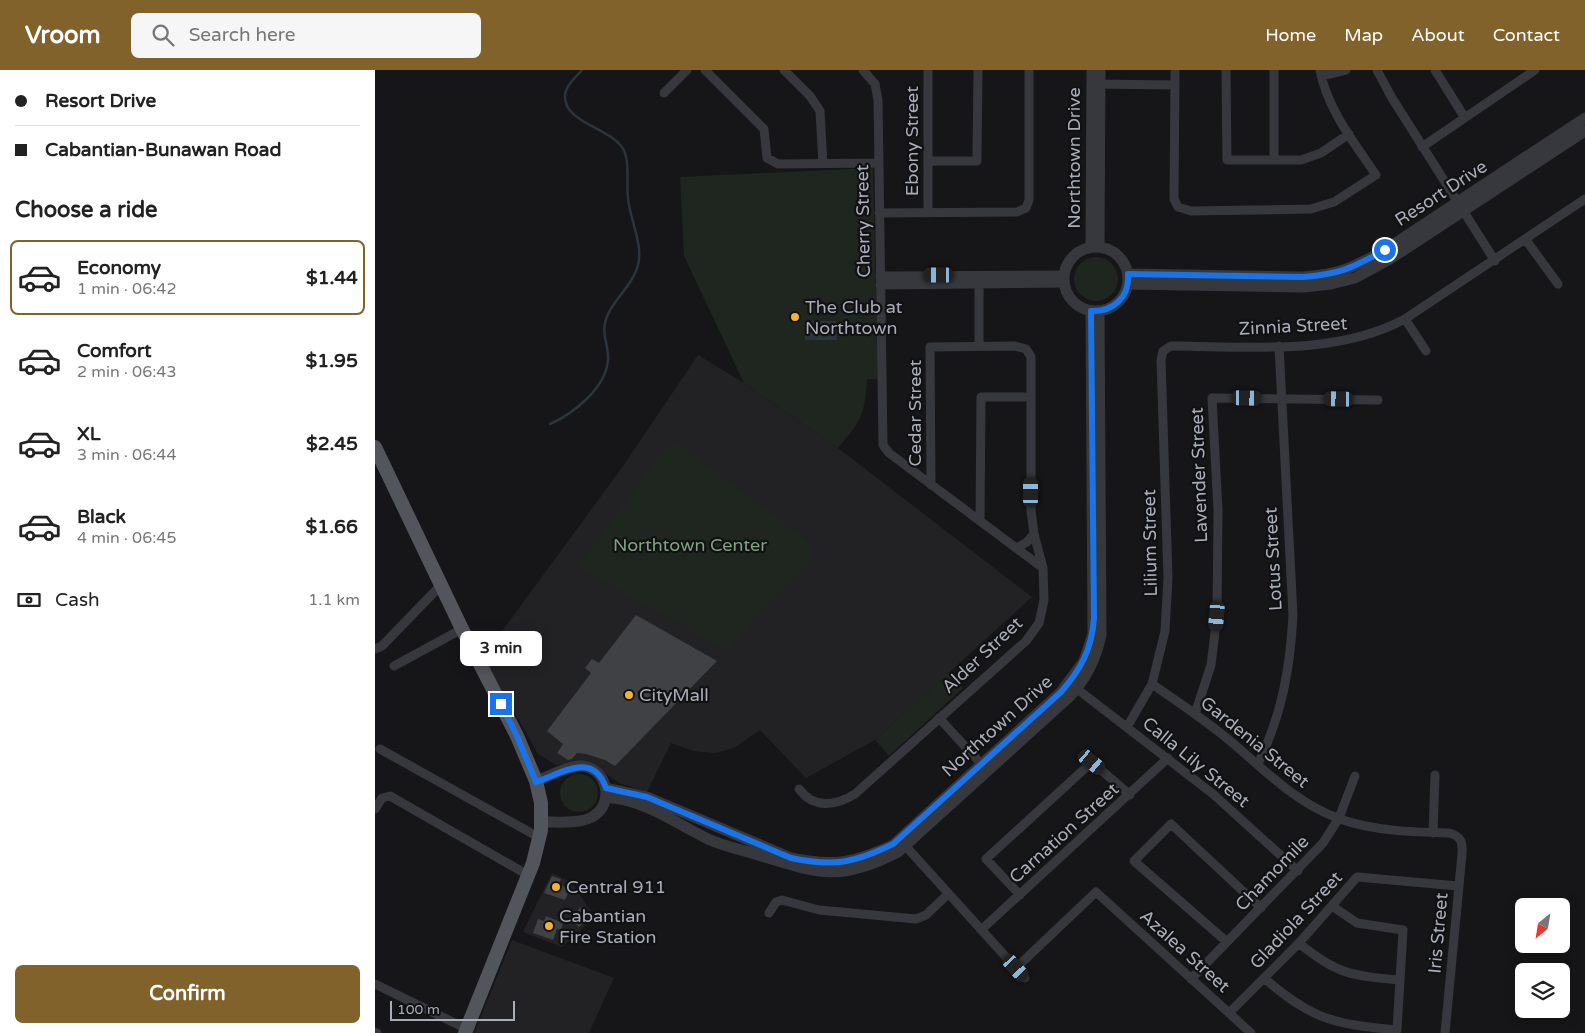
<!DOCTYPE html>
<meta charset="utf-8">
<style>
body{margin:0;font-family:"Varela Round",sans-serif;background:#f6f6f6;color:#222;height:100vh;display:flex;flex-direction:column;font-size:19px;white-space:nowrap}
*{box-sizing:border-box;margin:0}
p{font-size:16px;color:#767676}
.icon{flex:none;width:28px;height:28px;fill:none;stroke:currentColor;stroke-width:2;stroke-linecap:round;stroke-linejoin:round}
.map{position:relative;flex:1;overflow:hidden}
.sheet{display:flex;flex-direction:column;background:#fff;width:375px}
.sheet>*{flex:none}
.hud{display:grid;align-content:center;height:110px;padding:0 15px;background:#fff}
.needle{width:32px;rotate:210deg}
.buttons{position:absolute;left:1140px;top:828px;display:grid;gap:10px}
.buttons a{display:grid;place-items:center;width:55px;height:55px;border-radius:8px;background:#fff;box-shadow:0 2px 12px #0003;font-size:25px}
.scale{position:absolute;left:15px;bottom:12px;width:125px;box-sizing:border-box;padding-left:5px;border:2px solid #a8adb8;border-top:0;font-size:14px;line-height:18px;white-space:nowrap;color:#a8adb8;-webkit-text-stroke:4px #111113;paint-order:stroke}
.end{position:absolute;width:22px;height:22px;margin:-11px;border:6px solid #1a73e8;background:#fff;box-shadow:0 0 0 2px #fff}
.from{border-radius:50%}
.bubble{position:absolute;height:35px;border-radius:8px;background:#fff;box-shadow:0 2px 12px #0003;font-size:16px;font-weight:800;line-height:35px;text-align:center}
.car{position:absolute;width:15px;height:30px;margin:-15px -8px;border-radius:6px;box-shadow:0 0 4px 1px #0007;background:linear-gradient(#222 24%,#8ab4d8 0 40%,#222 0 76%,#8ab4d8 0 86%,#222 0)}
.hud b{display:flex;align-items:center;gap:18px;height:48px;font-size:19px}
.hud b+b{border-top:1px solid #e0e0e0}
.hud i{width:12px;height:12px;background:#222}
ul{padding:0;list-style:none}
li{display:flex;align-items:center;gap:15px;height:75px;margin:0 10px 8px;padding:0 5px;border:2px solid transparent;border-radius:8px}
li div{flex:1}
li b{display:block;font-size:19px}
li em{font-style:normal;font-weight:800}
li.selected{border-color:#80622a}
li>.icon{width:45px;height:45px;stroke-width:1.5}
h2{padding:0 15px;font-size:22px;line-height:60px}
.pay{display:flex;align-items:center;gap:12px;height:55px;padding:0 15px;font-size:19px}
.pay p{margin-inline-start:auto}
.button{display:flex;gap:10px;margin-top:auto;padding:10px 15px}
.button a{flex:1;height:58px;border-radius:8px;background:#80622a;color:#fff;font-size:20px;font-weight:800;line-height:58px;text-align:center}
header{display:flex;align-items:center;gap:30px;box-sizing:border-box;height:70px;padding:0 25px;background:#80622a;color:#fff}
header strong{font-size:24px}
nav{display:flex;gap:28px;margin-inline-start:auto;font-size:18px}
.search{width:350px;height:45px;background:#f6f6f6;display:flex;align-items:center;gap:12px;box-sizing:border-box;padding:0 18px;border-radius:8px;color:#767676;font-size:19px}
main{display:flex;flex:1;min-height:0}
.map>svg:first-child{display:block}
</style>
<header>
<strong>Vroom</strong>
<div class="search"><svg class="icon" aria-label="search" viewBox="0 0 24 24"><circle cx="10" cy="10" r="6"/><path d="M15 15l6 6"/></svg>Search here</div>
<nav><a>Home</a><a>Map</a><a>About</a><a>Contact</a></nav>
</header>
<main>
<section class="sheet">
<div class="hud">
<b><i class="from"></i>Resort Drive</b>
<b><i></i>Cabantian-Bunawan Road</b>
</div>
<h2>Choose a ride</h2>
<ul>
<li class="selected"><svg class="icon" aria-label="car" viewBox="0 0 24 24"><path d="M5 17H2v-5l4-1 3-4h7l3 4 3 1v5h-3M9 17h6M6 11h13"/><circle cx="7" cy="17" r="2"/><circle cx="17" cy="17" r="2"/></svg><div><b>Economy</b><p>1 min · 06:42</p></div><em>$1.44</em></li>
<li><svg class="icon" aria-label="car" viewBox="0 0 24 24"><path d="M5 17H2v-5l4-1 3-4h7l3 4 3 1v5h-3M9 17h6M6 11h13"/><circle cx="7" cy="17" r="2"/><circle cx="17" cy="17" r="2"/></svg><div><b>Comfort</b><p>2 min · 06:43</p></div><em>$1.95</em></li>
<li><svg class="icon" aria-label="car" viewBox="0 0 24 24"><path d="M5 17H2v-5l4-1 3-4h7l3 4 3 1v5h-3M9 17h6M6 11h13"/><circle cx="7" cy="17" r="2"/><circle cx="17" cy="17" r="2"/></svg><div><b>XL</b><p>3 min · 06:44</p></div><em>$2.45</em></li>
<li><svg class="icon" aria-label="car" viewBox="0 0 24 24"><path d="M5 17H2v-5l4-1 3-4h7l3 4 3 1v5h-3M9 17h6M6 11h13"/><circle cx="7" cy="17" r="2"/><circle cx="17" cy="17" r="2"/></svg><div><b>Black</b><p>4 min · 06:45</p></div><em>$1.66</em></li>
</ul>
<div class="pay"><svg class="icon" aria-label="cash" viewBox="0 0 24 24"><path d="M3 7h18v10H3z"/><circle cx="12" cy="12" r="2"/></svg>Cash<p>1.1 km</p></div>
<div class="button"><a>Confirm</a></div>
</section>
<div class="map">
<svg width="1210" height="963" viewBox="0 0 1210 963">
<rect width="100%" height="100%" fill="#161618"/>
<path fill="#222225" d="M323,285l46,28 94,65 194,149 -157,143 -69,38 -46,-48 -26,18 -19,5 -22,-2 -22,-8 -24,49 -28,-9 -28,-20 -35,2 -18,-11 -55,-97 138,-188z
M177,803l19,9 24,35 -33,30 -39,-15z
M137,870l102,38 -25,55h-115z"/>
<path fill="#1e261f" d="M498,98l5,211h-11c-2,36 -6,42 -29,69l-94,-65 -60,-127 -4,-79z
M699 209a22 22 0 1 1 44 0a22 22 0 1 1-44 0Z
M297,374l9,2 125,93c10,10 6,20 -2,30l-78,81 -148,-83 86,-117z
M574,602l14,16 -74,68 -14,-16z
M185 723a19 19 0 1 1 38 0a19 19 0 1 1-38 0Z"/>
<path fill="#2c353c" d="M429,251h32l1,19h-32z"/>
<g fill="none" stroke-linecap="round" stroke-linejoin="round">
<path stroke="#2c353c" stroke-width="2.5" d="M175,354c23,-10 56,-36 58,-64 1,-15 -7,-26 -2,-41 6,-18 23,-30 30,-48 10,-23 -6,-49 -8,-73 -2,-16 2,-29 -3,-45 -8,-25 -62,-28 -60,-58 1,-10 11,-18 17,-25"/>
</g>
<path fill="#404145" d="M261,545l81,46 -102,105 -10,-6 -19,-6 -9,-1 -5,6 -4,1 -11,-7 6,-9 -16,-13 44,-58 -6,-5 7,-9 7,4z
M177,806l9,3 -2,5 11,5 -5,11 -21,-7z
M206,837l9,10 -11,10 -9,-9z
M171,846l17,7 -2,7 -4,-1 -4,11 -20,-7 5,-14 6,2z"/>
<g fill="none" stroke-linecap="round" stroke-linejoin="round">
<path stroke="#37383d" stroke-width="9" d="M330,0l59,59 3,29 11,6 100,-1
M409,0l26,26 10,15 3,53
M488,0l12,14 3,16 5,345 6,8 154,115
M553,0v143
M800,0l-1,129 4,8 13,4 120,-2 23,-7 42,-27c-21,-31 -49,-66 -56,-105
M851,0l1,90h74l20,-7 28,-19
M899,0v90
M1002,0l15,28 103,163
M1060,0l30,48
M946,6l25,-6
M720,14l80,1
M289,23l23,-23
M1047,77l113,-77
M553,91h49l1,-91
M504,143l138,-1 9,-4 3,-8v-130
M1151,170l32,44
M505,206l184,-1
M604,209v67
M505,215l184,-2
M1030,249l21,32
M605,451l1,-124h50
M642,478l10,-6 7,-8
M0,579l7,-3 59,-61
M19,596l68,-37
M777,614c26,18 52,35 77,56 35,29 66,63 111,79 34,12 72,13 109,14 12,3 14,9 13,21l-17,179
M697,615l141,109 85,77
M820,644l16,-49 6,-49 1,-106 -6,-112 166,2
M564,648l45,49
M752,657l25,-43 13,-53 3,-53 -7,-218 2,-9 8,-5h7c75,1 160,9 227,-27l180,-120
M5,679l160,89
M883,694c24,-50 32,-94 35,-149l-14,-269
M424,719c15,20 37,17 56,5l171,-153 13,-18 5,-23 -1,-32 -9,-34 -3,-23v-154l-5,-8 -11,-3 -85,1 1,138
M0,739l7,-11 8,-2 138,79
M1058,763l2,-58
M526,771l124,137
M645,825l-34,-36 106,-97 38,33
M394,843l7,-11 6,-2 37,10 97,9 10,-4 22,-21
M606,860l187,-172
M852,872l-93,-81 37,-37 90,84
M924,873c37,31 53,33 101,37
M641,898l80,-76 155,141
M889,908c49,42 69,46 133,52l6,-100 -46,-7 -25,-17
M816,909l132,-136 16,-25 16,-42
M0,914l92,45
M854,943l70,-70 58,-66 101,9
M0,962l2,1"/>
<path stroke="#37383d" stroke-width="11" d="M724,176l1,-176
M689 209a32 32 0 1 1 64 0a32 32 0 1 1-64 0Z
M716,177l1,-177
M753,204l175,3c38,-3 49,-9 82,-27l200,-132
M753,214l176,3 27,-3 24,-6 35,-19 195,-128
M161,711c13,-4 30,-15 44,-15 27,0 36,38 12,51 -13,7 -35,5 -50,5
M231,718l41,9 144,61c43,9 63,5 102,-13l168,-153 23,-31 9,-27 -2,-323
M231,727c39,3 68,25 102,42 15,7 31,10 47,15 62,19 82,29 143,-2l170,-154c18,-18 28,-39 33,-63l-2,-324"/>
<path stroke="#53555c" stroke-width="14" d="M0,377l87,182 55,107 19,45 5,22v27l-8,33 -68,170"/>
</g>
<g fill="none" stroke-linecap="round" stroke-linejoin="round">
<path stroke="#1a73e8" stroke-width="6" d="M126,634l16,32 19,46c24,-8 57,-32 70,6l41,9 144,61c43,9 63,5 102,-14l168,-152c20,-23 31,-43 33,-74l-3,-307c22,1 39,-14 37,-37l175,3c38,-3 49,-9 82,-27"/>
</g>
<g fill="#f2b134" stroke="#111113" stroke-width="2">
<circle cx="420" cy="247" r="5"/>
<circle cx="254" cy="625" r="5"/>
<circle cx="181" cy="817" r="5"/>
<circle cx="174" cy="856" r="5"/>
</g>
<g text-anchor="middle" stroke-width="4.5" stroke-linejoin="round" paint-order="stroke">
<g font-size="18" fill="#a8adb8" stroke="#111113">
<text transform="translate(537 71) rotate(-90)" y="6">Ebony Street</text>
<text transform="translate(699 88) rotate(-90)" y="6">Northtown Drive</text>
<text transform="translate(1066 123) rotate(-33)" y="6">Resort Drive</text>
<text transform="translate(488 151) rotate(-91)" y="6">Cherry Street</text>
<text transform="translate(918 256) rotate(-3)" y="6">Zinnia Street</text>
<text transform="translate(540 343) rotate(-90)" y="6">Cedar Street</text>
<text transform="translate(824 405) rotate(-92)" y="6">Lavender Street</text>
<text transform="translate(775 473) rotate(-91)" y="6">Lilium Street</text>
<text transform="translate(898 489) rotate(-93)" y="6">Lotus Street</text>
<text transform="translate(607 585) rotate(-43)" y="6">Alder Street</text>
<text transform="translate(622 656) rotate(-42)" y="6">Northtown Drive</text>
<text transform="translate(880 672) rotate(39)" y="6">Gardenia Street</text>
<text transform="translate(821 692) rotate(39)" y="6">Calla Lily Street</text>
<text transform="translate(689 763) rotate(-42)" y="6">Carnation Street</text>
<text transform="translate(897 803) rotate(-46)" y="6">Chamomile</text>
<text transform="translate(921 850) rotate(-47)" y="6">Gladiola Street</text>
<text transform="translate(1063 863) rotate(-85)" y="6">Iris Street</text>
<text transform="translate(810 881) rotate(42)" y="6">Azalea Street</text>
</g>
<g font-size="18" fill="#a8adb8" stroke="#111113" text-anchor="start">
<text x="430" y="243">The Club at<tspan x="430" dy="21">Northtown</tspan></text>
<text x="264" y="631">CityMall</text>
<text x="191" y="823">Central 911</text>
<text x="184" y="852">Cabantian<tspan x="184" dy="21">Fire Station</tspan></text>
</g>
<g font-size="18" fill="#7fa381" stroke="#111113">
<text x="315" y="481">Northtown Center</text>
</g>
</g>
</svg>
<div class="buttons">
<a><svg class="needle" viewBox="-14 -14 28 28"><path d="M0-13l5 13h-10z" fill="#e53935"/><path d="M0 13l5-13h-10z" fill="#767676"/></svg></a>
<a><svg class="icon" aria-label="layers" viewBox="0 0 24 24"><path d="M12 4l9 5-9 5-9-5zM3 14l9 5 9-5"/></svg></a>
</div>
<div class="scale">100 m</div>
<i class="end from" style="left:1010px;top:180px"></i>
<i class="end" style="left:126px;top:634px"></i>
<div class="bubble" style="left:85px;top:561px;width:82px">3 min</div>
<i class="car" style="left:564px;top:205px;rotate:270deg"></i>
<i class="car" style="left:872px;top:328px;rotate:91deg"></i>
<i class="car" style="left:964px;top:329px;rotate:271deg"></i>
<i class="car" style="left:656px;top:422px;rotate:0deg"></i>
<i class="car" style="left:842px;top:546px;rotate:185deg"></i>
<i class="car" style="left:717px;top:692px;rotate:130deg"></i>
<i class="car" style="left:641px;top:898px;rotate:138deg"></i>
</div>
</main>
